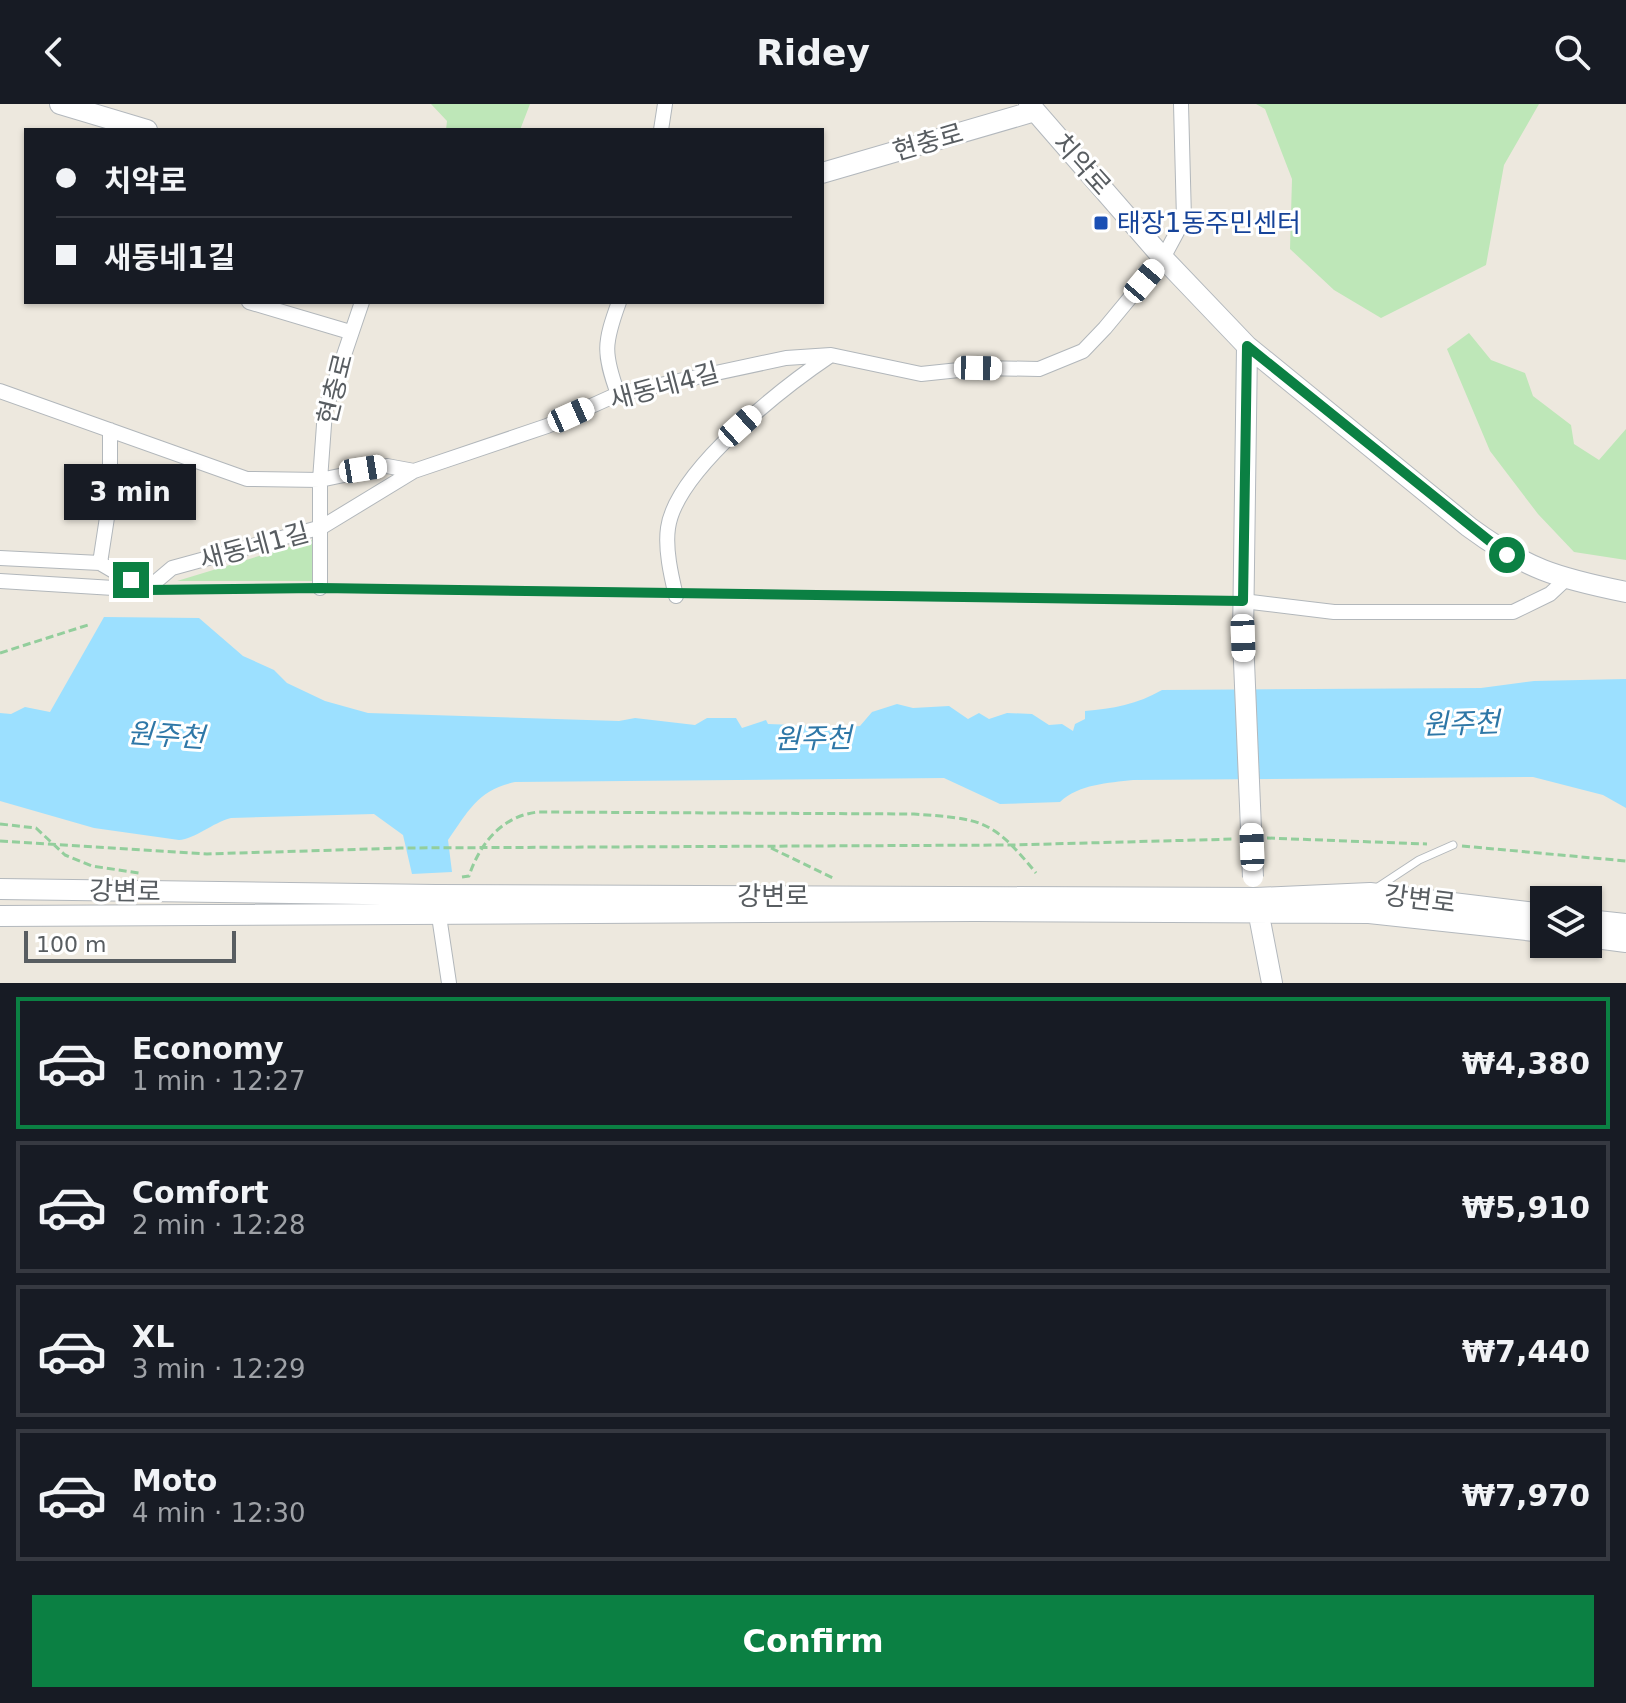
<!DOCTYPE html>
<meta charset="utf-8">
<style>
body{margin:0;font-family:"DejaVu Sans","Noto Sans KR",sans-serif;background:#20242c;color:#f1f3f6;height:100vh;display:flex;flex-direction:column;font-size:30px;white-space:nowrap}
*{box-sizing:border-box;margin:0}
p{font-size:26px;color:#9ea1a6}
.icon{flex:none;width:44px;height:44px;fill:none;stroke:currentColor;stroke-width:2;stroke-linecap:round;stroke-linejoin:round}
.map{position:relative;height:879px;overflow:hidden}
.sheet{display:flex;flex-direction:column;background:#171b24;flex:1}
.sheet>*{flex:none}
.banner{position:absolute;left:24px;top:24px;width:800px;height:176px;border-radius:0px;box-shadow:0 2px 6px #0004;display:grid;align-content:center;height:176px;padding:0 32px;background:#171b24}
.controls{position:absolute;left:1530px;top:782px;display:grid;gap:16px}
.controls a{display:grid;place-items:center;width:72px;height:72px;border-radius:0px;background:#171b24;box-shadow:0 2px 6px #0004;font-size:40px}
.scale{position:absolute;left:24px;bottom:20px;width:212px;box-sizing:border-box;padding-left:8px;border:4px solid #585d61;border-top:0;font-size:22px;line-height:28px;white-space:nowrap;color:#585d61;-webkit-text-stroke:6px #fff;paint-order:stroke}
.end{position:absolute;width:36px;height:36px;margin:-18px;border:10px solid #0b8043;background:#fff;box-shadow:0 0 0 4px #fff}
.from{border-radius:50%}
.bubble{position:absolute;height:56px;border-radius:0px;background:#171b24;box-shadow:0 2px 6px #0004;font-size:26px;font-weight:800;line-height:56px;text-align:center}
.car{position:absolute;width:24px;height:48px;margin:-24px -12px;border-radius:10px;box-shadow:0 0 6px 2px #0007;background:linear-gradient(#fff 24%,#345 0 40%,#fff 0 76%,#345 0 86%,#fff 0)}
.banner b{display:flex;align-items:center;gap:28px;height:76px;font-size:30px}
.banner b+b{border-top:2px solid #363941}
.banner i{width:20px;height:20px;background:#f1f3f6}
ul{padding:14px 0 0;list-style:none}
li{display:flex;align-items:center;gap:24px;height:132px;margin:0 16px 12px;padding:0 16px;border:4px solid #363941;border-radius:0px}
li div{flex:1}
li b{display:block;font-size:30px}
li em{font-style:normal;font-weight:800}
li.active{border-color:#0b8043}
li>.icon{width:72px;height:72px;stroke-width:1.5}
.cta{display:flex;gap:16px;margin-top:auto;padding:16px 32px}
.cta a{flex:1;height:92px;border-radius:0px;background:#0b8043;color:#fff;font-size:32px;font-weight:800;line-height:92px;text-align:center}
header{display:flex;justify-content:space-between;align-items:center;height:104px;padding:0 32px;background:#171b24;font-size:36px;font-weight:800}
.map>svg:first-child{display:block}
</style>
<header><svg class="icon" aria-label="back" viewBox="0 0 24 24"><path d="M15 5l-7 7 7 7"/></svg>Ridey<svg class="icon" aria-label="search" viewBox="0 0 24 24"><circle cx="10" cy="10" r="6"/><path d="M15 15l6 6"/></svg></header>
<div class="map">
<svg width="1626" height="879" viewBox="0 0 1626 879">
<rect width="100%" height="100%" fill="#ede8de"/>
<path fill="#bee7b8" d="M431,0h99l-10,26h-74l1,-9z
M1256,0h283l-35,61 -18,100 -105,53 -47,-28 -44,-41 2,-70 -27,-70z
M1469,229l22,27 34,13 8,23 38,29 3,19 25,16 27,-31v131l-52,-8 -36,-38 -48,-63 -43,-102z
M315,435l1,42h-139z"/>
<path fill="#9ce0ff" d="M104,513l95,1 44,38 31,14 13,13 38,18 43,12 251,8 16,-3 60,7 12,-7h29l6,10 24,-8 2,4 80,3 12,-1 12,-14 25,-8 16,4 36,-2 19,13 11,-6 10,6 18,-6 25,1 17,11 13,-1 11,7 2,-7 10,-5v-8c27,-2 53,-7 77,-21l319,-2 53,-7 92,-2v129l-23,-13 -70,-18 -400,3c-25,3 -54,4 -73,22l-60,2 -56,-26 -429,4c-37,8 -46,28 -67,58l4,32 -40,2 -9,-39 -29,-21 -143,4c-19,5 -36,21 -52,22l-85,-12 -94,-27v-88l11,1 14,-7 25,5z"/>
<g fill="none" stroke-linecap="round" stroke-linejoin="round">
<g stroke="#b2b7bb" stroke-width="9">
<path id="lane" d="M149,486l171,-2 920,13
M1375,785l44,-29 34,-15"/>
</g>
<g stroke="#b2b7bb" stroke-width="16">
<path id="street" d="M661,26l4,-26
M249,198l101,30
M0,287l247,88 73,1 67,-14 27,5 133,-45 71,-32 168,-36 45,-3 90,19 57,-6 61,1 44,-18 22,-23 58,-70 21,-39 -3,-115
M618,290c-15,-41 -14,-51 1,-92
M0,454l100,5 46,27
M100,459l10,-65v-68
M0,477l146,9
M320,484v-108l5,-69 37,-109
M146,486l26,-22 150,-41 92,-56
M676,492c-5,-21 -11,-47 -8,-68 8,-58 117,-142 163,-173
M1243,497l91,11h179l37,-18 15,-14
M439,812l10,67"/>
</g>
<g stroke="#b3b8bd" stroke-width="22">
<path id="secondary" d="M60,0l87,26
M1029,0l134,154 84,88 222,181c57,42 88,51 157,65
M822,69l213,-62
M1243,534l4,-292
M0,785l436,6 820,3 114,-5 174,21
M1257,801l15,78
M0,812l975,-5 394,2 175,19
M1588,816l38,4
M1588,833l38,5"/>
</g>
<path stroke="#93ce9c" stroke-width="3" stroke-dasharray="8 4" stroke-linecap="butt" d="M0,549l88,-28
M0,720l36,4 29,27 27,11 47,7
M1267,734l160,6
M0,737l207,13 194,-6 610,-3 224,-6
M1462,742l164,15
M771,744l64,31
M462,773l7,-1c11,-33 33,-60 69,-64l376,2c68,5 78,5 122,59"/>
<use href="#lane" stroke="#fff" stroke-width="7"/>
<use href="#street" stroke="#fff" stroke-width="14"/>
<use href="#secondary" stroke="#fff" stroke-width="20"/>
<g stroke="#b3b8bd" stroke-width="22" stroke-linecap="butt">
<path id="secondary-bridge" d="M1243,534l10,239"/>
</g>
<use href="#secondary-bridge" stroke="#fff" stroke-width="20"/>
</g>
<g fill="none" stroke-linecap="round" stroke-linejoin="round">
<path stroke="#0b8043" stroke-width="10" d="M131,476l15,10 174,-2 923,13 4,-255 260,209"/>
</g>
<rect fill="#1a4fb4" stroke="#fff" stroke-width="3" x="1093" y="111" width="16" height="16" rx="4"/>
<g text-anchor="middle" stroke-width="6" stroke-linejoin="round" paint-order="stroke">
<g font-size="26" fill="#585d61" stroke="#fff">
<text transform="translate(928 38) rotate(-16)" y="9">현충로</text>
<text transform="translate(1082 60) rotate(48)" y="9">치악로</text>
<text transform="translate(664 282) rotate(-15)" y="9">새동네4길</text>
<text transform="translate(335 285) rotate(-76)" y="9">현충로</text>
<text transform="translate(254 442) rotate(-15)" y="9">새동네1길</text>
<text transform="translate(125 787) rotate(1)" y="9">강변로</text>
<text x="773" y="801">강변로</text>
<text transform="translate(1420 795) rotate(7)" y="9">강변로</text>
</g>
<g font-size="26" fill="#164399" stroke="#fff" text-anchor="start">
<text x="1117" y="128">태장1동주민센터</text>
</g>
<g font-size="28" font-style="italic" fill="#2e77a7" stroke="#fff">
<text transform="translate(1461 619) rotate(-2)" y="10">원주천</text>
<text transform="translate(166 631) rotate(4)" y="10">원주천</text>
<text transform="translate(813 634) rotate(-1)" y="10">원주천</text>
</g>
</g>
</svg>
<div class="controls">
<a><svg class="icon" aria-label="layers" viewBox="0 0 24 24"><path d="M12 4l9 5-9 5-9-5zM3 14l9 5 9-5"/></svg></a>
</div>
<div class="scale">100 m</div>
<i class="end from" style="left:1507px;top:451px"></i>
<i class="end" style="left:131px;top:476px"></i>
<div class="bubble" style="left:64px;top:360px;width:132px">3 min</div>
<i class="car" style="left:1144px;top:177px;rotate:40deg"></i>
<i class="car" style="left:978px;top:264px;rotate:91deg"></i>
<i class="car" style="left:571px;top:311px;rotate:66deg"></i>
<i class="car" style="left:740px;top:322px;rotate:48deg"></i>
<i class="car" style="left:363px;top:365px;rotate:81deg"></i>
<i class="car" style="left:1243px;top:534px;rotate:178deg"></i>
<i class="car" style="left:1252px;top:743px;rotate:358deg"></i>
<div class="banner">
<b><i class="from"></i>치악로</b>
<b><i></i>새동네1길</b>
</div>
</div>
<section class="sheet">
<ul>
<li class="active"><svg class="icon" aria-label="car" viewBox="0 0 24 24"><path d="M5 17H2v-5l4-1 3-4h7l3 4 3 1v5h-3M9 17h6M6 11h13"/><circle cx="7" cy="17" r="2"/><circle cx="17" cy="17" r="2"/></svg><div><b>Economy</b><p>1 min · 12:27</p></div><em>₩4,380</em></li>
<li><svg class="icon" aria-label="car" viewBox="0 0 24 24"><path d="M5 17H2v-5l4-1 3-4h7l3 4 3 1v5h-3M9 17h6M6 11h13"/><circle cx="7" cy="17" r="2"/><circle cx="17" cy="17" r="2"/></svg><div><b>Comfort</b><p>2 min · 12:28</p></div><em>₩5,910</em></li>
<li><svg class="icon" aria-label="car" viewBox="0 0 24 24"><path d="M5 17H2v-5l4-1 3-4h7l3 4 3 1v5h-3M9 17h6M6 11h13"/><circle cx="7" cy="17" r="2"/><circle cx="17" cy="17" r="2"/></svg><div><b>XL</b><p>3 min · 12:29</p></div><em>₩7,440</em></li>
<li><svg class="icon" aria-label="car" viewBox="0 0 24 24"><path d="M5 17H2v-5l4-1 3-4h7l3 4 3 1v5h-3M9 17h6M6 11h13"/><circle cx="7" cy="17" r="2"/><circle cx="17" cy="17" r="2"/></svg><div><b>Moto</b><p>4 min · 12:30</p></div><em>₩7,970</em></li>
</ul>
<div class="cta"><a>Confirm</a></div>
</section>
